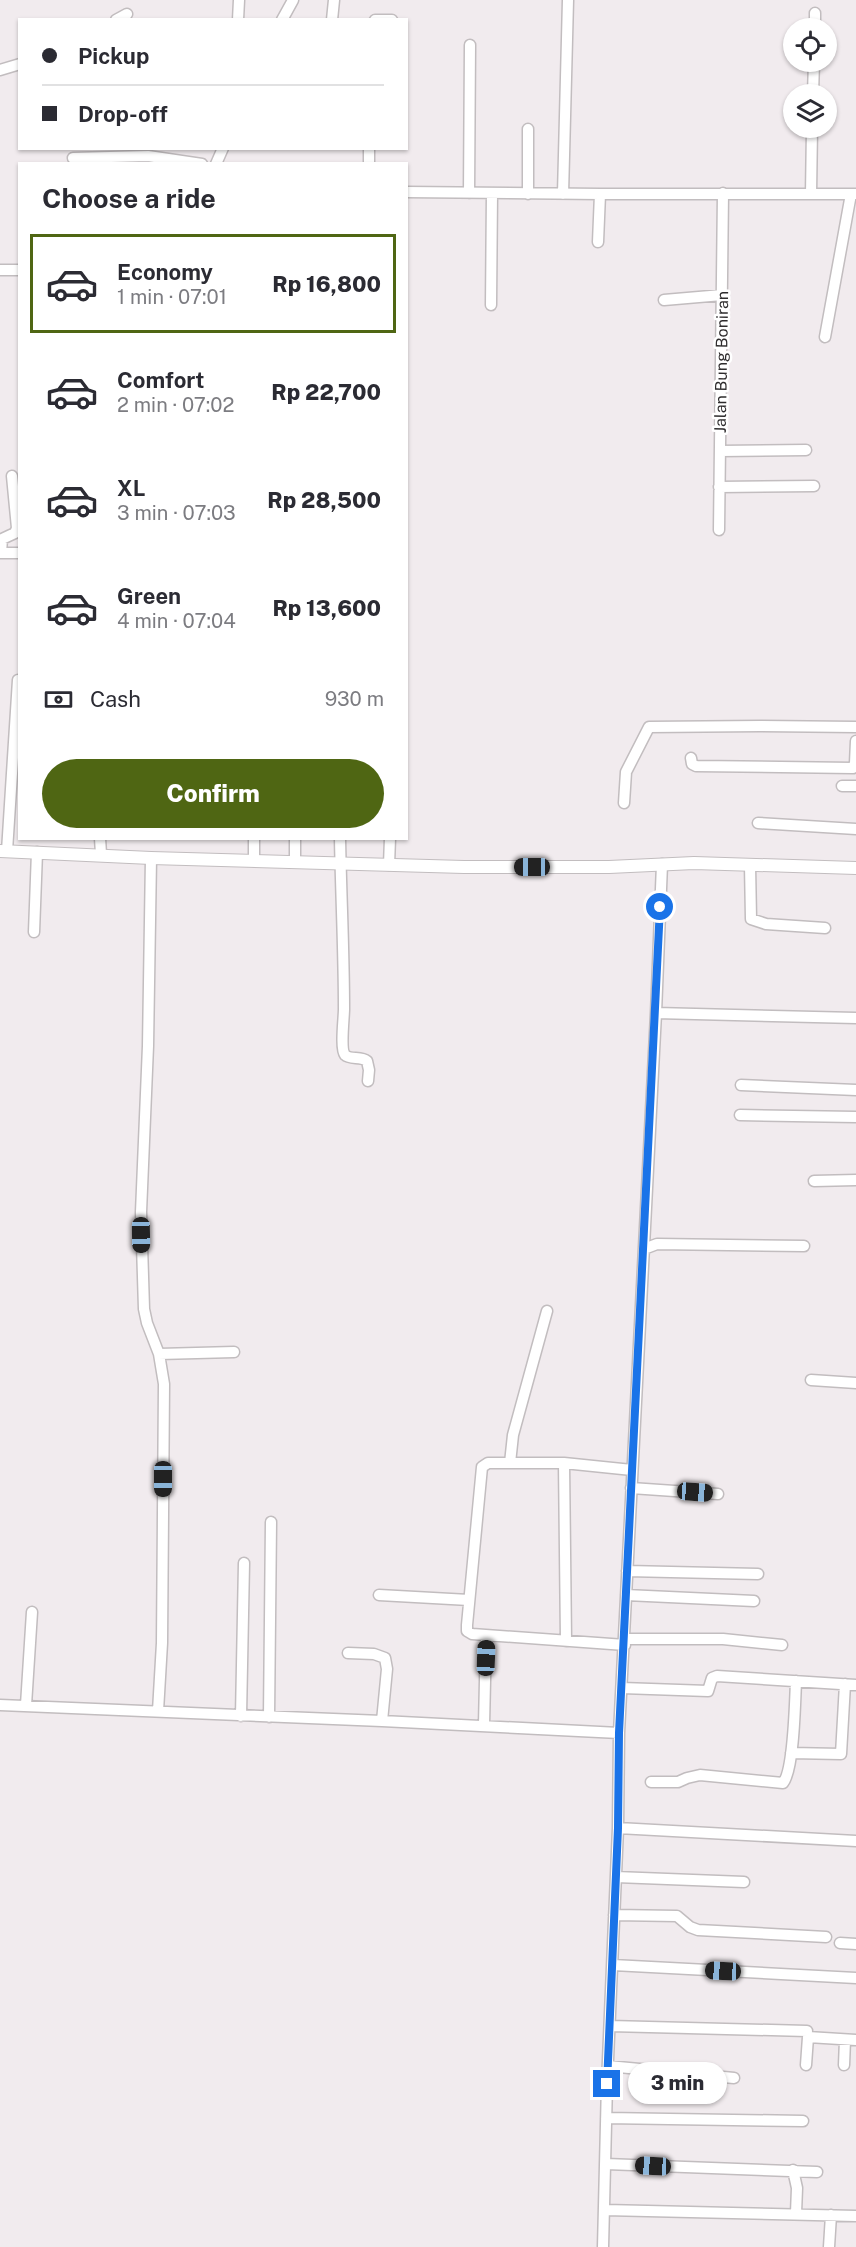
<!DOCTYPE html>
<meta charset="utf-8">
<style>
body{margin:0;font-family:"Public Sans",sans-serif;background:#f7f7f7;color:#2b2b33;height:100vh;display:flex;flex-direction:column;font-size:22px;white-space:nowrap}
*{box-sizing:border-box;margin:0}
p{font-size:20px;color:#7c7c81}
.icon{flex:none;width:33px;height:33px;fill:none;stroke:currentColor;stroke-width:2;stroke-linecap:round;stroke-linejoin:round}
.map{position:relative;flex:1;overflow:hidden}
.side{position:absolute;left:18px;top:162px;width:390px;height:678px;display:flex;flex-direction:column;background:#fff;border-radius:0px;box-shadow:0 2px 4px #0004}
.side>*{flex:none}
.top-card{position:absolute;left:18px;top:18px;width:390px;height:132px;border-radius:0px;box-shadow:0 2px 4px #0004;display:grid;align-content:center;height:132px;padding:0 24px;background:#fff}
.tools{position:absolute;left:783px;top:18px;display:grid;gap:12px}
.tools a{display:grid;place-items:center;width:54px;height:54px;border-radius:50%;background:#fff;box-shadow:0 2px 4px #0004;font-size:30px}
.end{position:absolute;width:27px;height:27px;margin:-14px;border:8px solid #1a73e8;background:#fff;box-shadow:0 0 0 3px #fff}
.from{border-radius:50%}
.bubble{position:absolute;height:42px;border-radius:21px;background:#fff;box-shadow:0 2px 4px #0004;font-size:20px;font-weight:800;line-height:42px;text-align:center}
.car{position:absolute;width:18px;height:36px;margin:-18px -9px;border-radius:8px;box-shadow:0 0 4px 2px #0007;background:linear-gradient(#222 24%,#8ab4d8 0 40%,#222 0 76%,#8ab4d8 0 86%,#222 0)}
.top-card b{display:flex;align-items:center;gap:21px;height:57px;font-size:22px}
.top-card b+b{border-top:2px solid #e1e1e2}
.top-card i{width:15px;height:15px;background:#2b2b33}
ul{padding:0;list-style:none}
li{display:flex;align-items:center;gap:18px;height:99px;margin:0 12px 9px;padding:0 12px;border:3px solid transparent;border-radius:0px}
li div{flex:1}
li b{display:block;font-size:22px}
li em{font-style:normal;font-weight:800}
li.current{border-color:#4f6613}
li>.icon{width:54px;height:54px;stroke-width:1.5}
h2{padding:0 24px;font-size:27px;line-height:72px}
.pay{display:flex;align-items:center;gap:15px;height:66px;padding:0 24px;font-size:22px}
.pay p{margin-inline-start:auto}
.button{display:flex;gap:12px;margin-top:auto;padding:12px 24px}
.button a{flex:1;height:69px;border-radius:36px;background:#4f6613;color:#fff;font-size:24px;font-weight:800;line-height:69px;text-align:center}
.map>svg:first-child{display:block}
</style>
<div class="map">
<svg width="856" height="2247" viewBox="0 0 856 2247">
<rect width="100%" height="100%" fill="#f1ebee"/>
<g fill="none" stroke-linecap="round" stroke-linejoin="round">
<g stroke="#c2bdbf" stroke-width="13">
<path id="minor" d="M116,20l11,-6
M238,20l1,-20
M282,20l11,-20
M332,20l2,-20
M375,20h17
M815,28v-15
M0,70l20,-6
M813,94l1,-32
M528,129v65
M369,148v16
M73,158l75,-2 54,8
M216,164l7,-16
M406,192l194,2h256
M469,193l1,-148
M563,194l5,-194
M811,194l1,-66
M598,242l2,-48
M0,270h20
M664,300l58,-5
M491,305l1,-112
M825,337l26,-143
M720,451l86,-1
M719,487l95,-1
M719,530l4,-337
M0,553h20
M1,553l1,-14 13,-6 2,-5 -5,-52
M691,758l1,6 4,2 157,2 2,-5 1,-22
M842,786h14
M624,803l2,-31 23,-45 111,-1 96,1
M758,823l98,6
M100,838l1,16
M340,838c1,57 4,114 4,171 0,9 -4,40 1,46 5,5 16,1 22,6l2,9 -1,11
M7,851l11,-171
M151,858l-3,188 -7,166 3,97 3,14 12,31 5,30 -2,259 -4,68
M254,861v-23
M295,862v-24
M389,865l1,-27
M750,865l1,54 15,5 59,4
M34,932l3,-80
M656,1013l200,5
M741,1085l115,5
M740,1115l116,2
M814,1181l42,-1
M644,1249l13,-5 147,2
M159,1354l75,-2
M811,1380l45,3
M510,1463l3,-28 34,-124
M564,1463l2,178
M631,1488l87,6
M627,1571l131,3
M379,1595l90,5
M626,1595l128,6
M625,1639h98l59,6
M625,1645l-153,-11 -5,-3v-6l15,-158 6,-4h76l68,7
M348,1653l26,1 11,4 2,11 -5,52
M622,1688l86,3 4,-13 5,-2 139,9
M0,1705l382,16 237,12 37,-720 6,-149
M26,1705l6,-93
M241,1716l3,-153
M269,1717l2,-195
M484,1725l2,-89
M791,1753l50,1 4,-70
M651,1782h27l9,-4 13,-3 83,8c11,-13 12,-82 13,-102
M618,1828l238,13
M616,1877l128,5
M614,1915l63,1 13,11 8,3 128,7
M840,1943l16,1
M613,1965l243,13
M610,2026l197,5
M806,2065l2,-28 48,3
M844,2065l1,-25
M608,2066l126,12
M606,2118l197,3
M606,2164l211,8
M793,2170l4,18 -1,25
M605,2210l251,6
M603,2247l4,-164 11,-255 1,-95
M829,2247l2,-32"/>
</g>
<g stroke="#c2bdbf" stroke-width="14">
<path id="tertiary" d="M0,851l151,7 313,9h145l85,-4 162,5"/>
</g>
<use href="#minor" stroke="#fff" stroke-width="10"/>
<use href="#tertiary" stroke="#fff" stroke-width="12"/>
</g>
<g fill="none" stroke-linecap="round" stroke-linejoin="round">
<path stroke="#1a73e8" stroke-width="8" d="M607,2084l11,-256 1,-95 41,-826"/>
</g>
<g text-anchor="middle" stroke-width="5" stroke-linejoin="round" paint-order="stroke">
<g font-size="16" fill="#2e2c2d" stroke="#fff">
<text transform="translate(721 362) rotate(-89)" y="6">Jalan Bung Boniran</text>
</g>
</g>
</svg>
<div class="tools">
<a><svg class="icon" aria-label="locate" viewBox="0 0 24 24"><circle cx="12" cy="12" r="6"/><path d="M12 2v4M12 18v4M2 12h4M18 12h4"/></svg></a>
<a><svg class="icon" aria-label="layers" viewBox="0 0 24 24"><path d="M12 4l9 5-9 5-9-5zM3 14l9 5 9-5"/></svg></a>
</div>
<i class="end from" style="left:660px;top:907px"></i>
<i class="end" style="left:607px;top:2084px"></i>
<div class="bubble" style="left:628px;top:2062px;width:99px">3 min</div>
<i class="car" style="left:532px;top:867px;rotate:270deg"></i>
<i class="car" style="left:141px;top:1235px;rotate:179deg"></i>
<i class="car" style="left:163px;top:1479px;rotate:180deg"></i>
<i class="car" style="left:695px;top:1492px;rotate:94deg"></i>
<i class="car" style="left:486px;top:1658px;rotate:2deg"></i>
<i class="car" style="left:723px;top:1971px;rotate:273deg"></i>
<i class="car" style="left:653px;top:2166px;rotate:273deg"></i>
<div class="top-card">
<b><i class="from"></i>Pickup</b>
<b><i></i>Drop-off</b>
</div>
<section class="side">
<h2>Choose a ride</h2>
<ul>
<li class="current"><svg class="icon" aria-label="car" viewBox="0 0 24 24"><path d="M5 17H2v-5l4-1 3-4h7l3 4 3 1v5h-3M9 17h6M6 11h13"/><circle cx="7" cy="17" r="2"/><circle cx="17" cy="17" r="2"/></svg><div><b>Economy</b><p>1 min · 07:01</p></div><em>Rp 16,800</em></li>
<li><svg class="icon" aria-label="car" viewBox="0 0 24 24"><path d="M5 17H2v-5l4-1 3-4h7l3 4 3 1v5h-3M9 17h6M6 11h13"/><circle cx="7" cy="17" r="2"/><circle cx="17" cy="17" r="2"/></svg><div><b>Comfort</b><p>2 min · 07:02</p></div><em>Rp 22,700</em></li>
<li><svg class="icon" aria-label="car" viewBox="0 0 24 24"><path d="M5 17H2v-5l4-1 3-4h7l3 4 3 1v5h-3M9 17h6M6 11h13"/><circle cx="7" cy="17" r="2"/><circle cx="17" cy="17" r="2"/></svg><div><b>XL</b><p>3 min · 07:03</p></div><em>Rp 28,500</em></li>
<li><svg class="icon" aria-label="car" viewBox="0 0 24 24"><path d="M5 17H2v-5l4-1 3-4h7l3 4 3 1v5h-3M9 17h6M6 11h13"/><circle cx="7" cy="17" r="2"/><circle cx="17" cy="17" r="2"/></svg><div><b>Green</b><p>4 min · 07:04</p></div><em>Rp 13,600</em></li>
</ul>
<div class="pay"><svg class="icon" aria-label="cash" viewBox="0 0 24 24"><path d="M3 7h18v10H3z"/><circle cx="12" cy="12" r="2"/></svg>Cash<p>930 m</p></div>
<div class="button"><a>Confirm</a></div>
</section>
</div>
